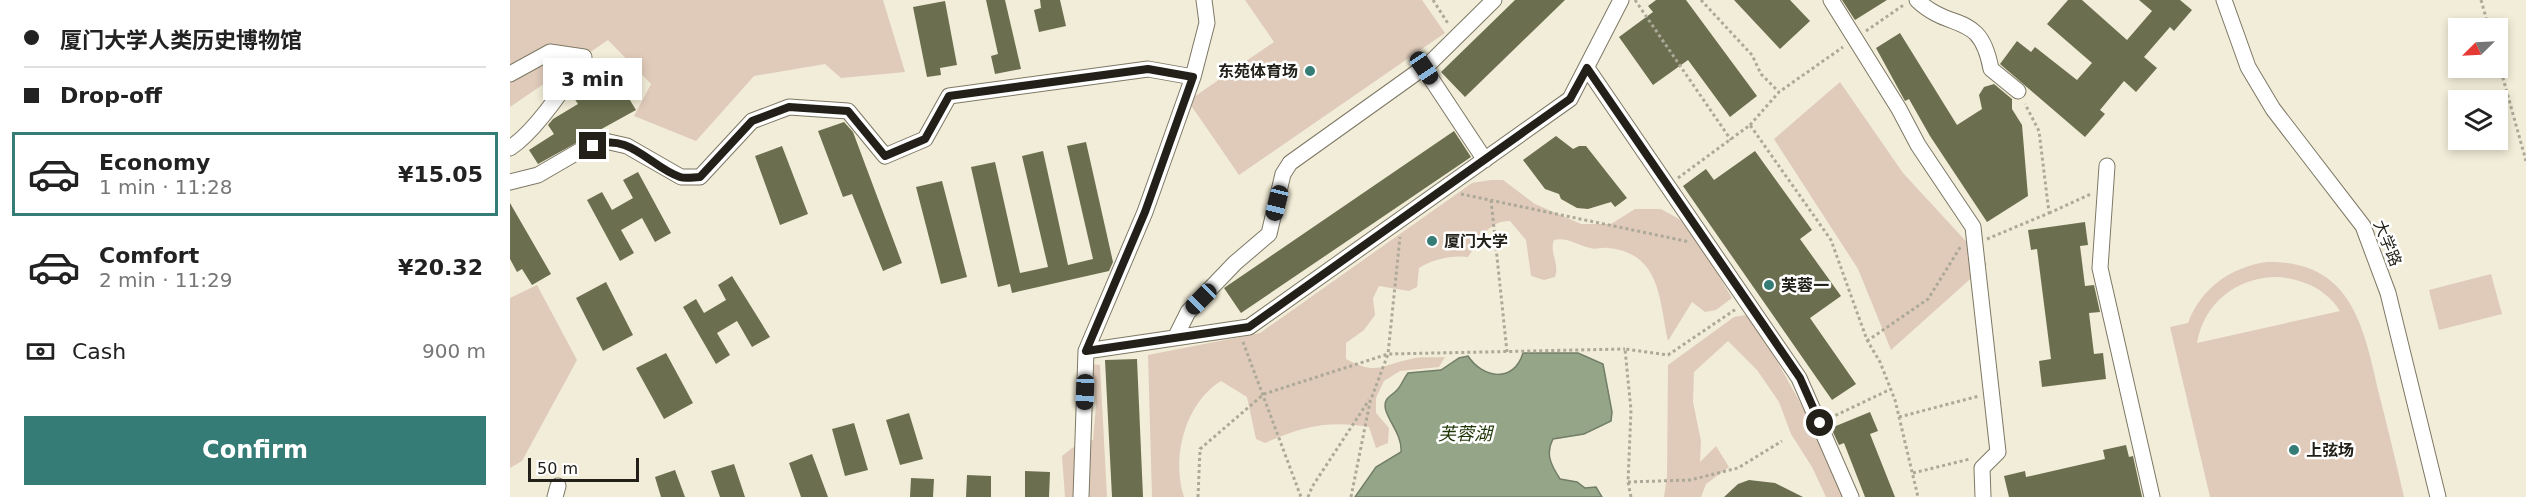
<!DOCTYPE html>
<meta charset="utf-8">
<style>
body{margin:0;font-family:"DejaVu Sans","Noto Sans SC",sans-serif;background:#f2f2f2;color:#222;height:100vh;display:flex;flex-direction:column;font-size:22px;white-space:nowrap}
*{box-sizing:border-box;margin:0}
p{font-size:20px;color:#767676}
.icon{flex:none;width:33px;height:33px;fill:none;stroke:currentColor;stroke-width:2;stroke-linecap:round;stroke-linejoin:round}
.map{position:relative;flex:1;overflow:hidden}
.side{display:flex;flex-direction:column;background:#fff;width:510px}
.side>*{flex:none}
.guide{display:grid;align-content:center;height:132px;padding:0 24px;background:#fff}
.needle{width:39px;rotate:246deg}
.controls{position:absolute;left:1938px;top:18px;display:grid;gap:12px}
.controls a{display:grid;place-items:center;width:60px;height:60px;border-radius:0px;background:#fff;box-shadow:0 3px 9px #0003;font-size:30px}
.scale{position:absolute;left:18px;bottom:15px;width:111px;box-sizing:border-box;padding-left:6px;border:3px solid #222019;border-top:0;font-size:16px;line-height:21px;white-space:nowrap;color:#222019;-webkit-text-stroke:4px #fff;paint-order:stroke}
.end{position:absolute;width:27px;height:27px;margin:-14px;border:8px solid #222019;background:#fff;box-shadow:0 0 0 3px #fff}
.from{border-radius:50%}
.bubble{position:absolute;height:42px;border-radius:0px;background:#fff;box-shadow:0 3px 9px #0003;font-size:20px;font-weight:600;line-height:42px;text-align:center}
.car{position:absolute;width:18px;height:36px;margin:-18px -9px;border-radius:8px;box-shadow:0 0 4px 2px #0007;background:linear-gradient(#222 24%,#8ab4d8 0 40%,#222 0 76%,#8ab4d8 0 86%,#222 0)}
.guide b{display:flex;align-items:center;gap:21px;height:57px;font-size:22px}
.guide b+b{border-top:2px solid #e0e0e0}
.guide i{width:15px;height:15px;background:#222}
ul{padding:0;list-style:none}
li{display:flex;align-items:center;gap:18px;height:84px;margin:0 12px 9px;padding:0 12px;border:3px solid transparent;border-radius:0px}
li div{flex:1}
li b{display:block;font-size:22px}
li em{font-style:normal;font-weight:600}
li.selected{border-color:#347c75}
li>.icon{width:54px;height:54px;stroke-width:1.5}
.pay{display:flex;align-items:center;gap:15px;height:66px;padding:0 24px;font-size:22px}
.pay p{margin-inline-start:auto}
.cta{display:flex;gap:12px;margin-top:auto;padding:12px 24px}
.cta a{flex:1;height:69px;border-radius:0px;background:#347c75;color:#fff;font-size:24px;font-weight:600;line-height:69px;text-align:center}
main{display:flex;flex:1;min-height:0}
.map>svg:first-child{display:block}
</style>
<main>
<section class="side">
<div class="guide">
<b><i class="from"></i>厦门大学人类历史博物馆</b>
<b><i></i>Drop-off</b>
</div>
<ul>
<li class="selected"><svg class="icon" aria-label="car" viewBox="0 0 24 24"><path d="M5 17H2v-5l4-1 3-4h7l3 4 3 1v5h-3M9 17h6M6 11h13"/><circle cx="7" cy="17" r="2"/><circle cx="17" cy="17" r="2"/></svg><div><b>Economy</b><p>1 min · 11:28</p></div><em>¥15.05</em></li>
<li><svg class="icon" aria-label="car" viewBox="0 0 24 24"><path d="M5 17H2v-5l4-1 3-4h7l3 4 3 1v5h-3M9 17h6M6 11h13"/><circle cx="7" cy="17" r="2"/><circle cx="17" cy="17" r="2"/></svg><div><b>Comfort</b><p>2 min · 11:29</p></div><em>¥20.32</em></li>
</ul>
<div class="pay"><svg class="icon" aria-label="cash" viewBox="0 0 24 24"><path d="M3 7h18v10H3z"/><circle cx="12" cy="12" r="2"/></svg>Cash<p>900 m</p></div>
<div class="cta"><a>Confirm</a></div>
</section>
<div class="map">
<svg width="2016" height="497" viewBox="0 0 2016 497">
<rect width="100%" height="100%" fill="#f2edd8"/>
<path fill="#e0cbba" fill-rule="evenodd" d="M0,0h373l22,72 -64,6 -16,-14 -71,12 -58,65 -62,-25 17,-32 -43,-44 -98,67z
M735,0h177l23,33 -206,142 -51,-74 86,-59z
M1330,82l63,91 84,91 -96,86 -33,-81 -84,-130z
M981,180h12l32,24 46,20h30l24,-15h26l18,10 16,17 37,62 -16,12 -11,2 -13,-10 -24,39c-9,-41 -7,-88 -60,-93 -6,-1 -12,2 -18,0 -14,-3 -22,-11 -36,-8 -5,13 6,23 1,37l-11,3 -13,-4 -5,-36 -16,-19c-23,0 -30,19 -42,36 -17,-2 -34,2 -49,11l-2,19 -8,4 -30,-5 -6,12 2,17 -11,15 -18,13v16c31,17 34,6 65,0 11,-3 23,-1 34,-2l-6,10 -39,4 -16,10 -8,17v15l13,15 -1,15 -12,5 -7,-21c-41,-7 -66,-1 -104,16l-9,-4 -9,-42 -26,-16c-36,22 -50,77 -37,116h-32l-4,-142 112,-22 212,-150z
M1757,262c85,-2 97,66 112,132 9,34 17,69 25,103h-194l-40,-170 18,-4c13,-35 43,-56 79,-61zM1767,277c26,2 49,12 63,34l-143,32c7,-40 40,-66 80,-66z
M1981,274l11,40 -63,16 -10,-40z
M27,285l40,75 -55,101 -12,7v-170z
M1241,314l57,103 37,80h-19l-14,-30 -21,-33 -12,-32 -22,-32 -29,-29 -34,31 -1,30 8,39 -1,21 16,-16 13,21 -23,17 -5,13h-37l3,-21 1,-111 66,-48z
M582,364l8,1 7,132h-42l-3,-41 10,-8 21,-8 3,-34z"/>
<path fill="#95a688" stroke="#727e67" stroke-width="1.5" d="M1013,353h55l25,11 9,48 -1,9 -27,13 -31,5c-8,15 -2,26 7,40l17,3 8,6 11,-1 6,10h-247l21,-30 25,-15c2,-21 -23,-40 -14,-53 3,-4 8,-6 11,-10 4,-5 6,-11 10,-16l33,-3 18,-12 9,-2c15,23 46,27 55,-3z"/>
<path fill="#6b6f4f" d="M476,0h19l16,69 -26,5 -4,-18 7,-2z
M530,0h20l6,26 -27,6 -5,-22 7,-2z
M1005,0h50l-100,97 -24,-25z
M1146,0h30l71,96 -27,21 -42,-57 -35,25 -34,-48 34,-25 -5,-6z
M1224,0h56l20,21 -30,28z
M1332,0h45l-32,20z
M1558,0h14l45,40 25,-29 -13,-11h41l12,10 -18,21 -4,-4 -26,30 13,11 -21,24 -12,-11 -24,29 5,4 -20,23 -85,-73 17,-23 14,11 4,-5 42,33 15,-17 -45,-39z
M435,1l12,64 -17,3 1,7 -14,2 -14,-70z
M1390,33l57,92 25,-16 -3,-14 5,-8 10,-3 18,15v10l10,16 6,71 -41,26 -57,-86 -21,-37 -4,2 -29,-53z
M109,82l17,28 -98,54 -9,-14 25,-16 -6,-9 5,-6 25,-15 -4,-6 14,-9 5,8z
M334,122l9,10 49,131 -19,8 -31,-77 -9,3 -25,-66z
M944,131l17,26 -230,156 -17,-25z
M1046,136l17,13 6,-3h7l41,52 -12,9 -4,-5 -23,7 -11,-1 -16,-9 -2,-5 -14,-5 -22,-29z
M576,142l27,120 -4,9 -97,22 -2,-9 -12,3 -27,-120 24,-5 25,111 28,-6 -26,-111 21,-5 25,114 25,-6 -26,-113z
M272,146l26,68 -28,11 -25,-69z
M1245,151l57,79 -12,9 41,57 -31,22 46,66 -24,16 -149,-214 23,-17 8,11z
M128,172l33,61 -16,9 -13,-24 -21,12 13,23 -14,8 -33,-61 15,-8 10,18 21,-12 -10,-18z
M432,181l25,96 -26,7 -25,-97z
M0,203l41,71 -19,11 -10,-16 -5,3 -7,-13z
M1575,222l3,23 -8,1 5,40 9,-1 6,27 -11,1 5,41 9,-1 3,26 -64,8 -3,-26 12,-2 -14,-110 -6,1 -3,-20z
M222,276l38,61 -18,10 -15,-26 -20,12 13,22 -14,9 -33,-57 13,-8 8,14 22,-13 -8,-15z
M96,282l27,53 -30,16 -27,-53z
M156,353l27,50 -29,16 -28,-51z
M627,359l6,138h-31l-7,-137z
M1360,412l8,19 -8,3 25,63h-30l-21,-54 -5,2 -8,-17z
M399,413l14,46 -23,6 -14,-45z
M344,423l14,47 -23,6 -13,-47z
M1616,445l3,12 4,-1 9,41h-133l-5,-21 21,-5 1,6 79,-18 -2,-9z
M302,454l16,43h-27l-12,-34z
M224,464l11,33h-25l-9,-26z
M165,470l10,27h-24l-6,-20z
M515,471l25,1 -1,25h-24z
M457,475l24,1v21h-25z
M401,478l23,1 -1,18h-23z
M1239,480l26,3 28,14h-79l14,-13z"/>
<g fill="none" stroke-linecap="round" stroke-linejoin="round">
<g stroke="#7d7865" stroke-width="17">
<path id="minor" d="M1321,0l68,109 19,36 55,82 25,225 -16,16 1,29
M1407,0c35,33 63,10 74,69l27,22
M1714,0l24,67 25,42 90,117 25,67 50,204
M914,68l61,92
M1077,68l212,310 52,119
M0,74l40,-22 34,5c-17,27 -48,74 -74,91
M1597,166l-7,102 52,229
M0,182l28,-7 43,-25 24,-9 22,5 54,31h19l52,-56 37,-14 59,4 37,45 40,-17 24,-43 199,-27 45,8
M665,338l13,-26 47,-49 34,-29 14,-60 7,-11 140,-100 64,-63
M576,351l59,-139 48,-135 14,-54 -3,-23
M45,497l3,-11
M571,497l5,-146 163,-24 321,-228 51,-99"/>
</g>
<path stroke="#ada999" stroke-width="3" stroke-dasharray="3 3" stroke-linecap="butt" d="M923,0l16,25
M1125,0l96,140
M1191,0l51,55 9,19 18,18
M1971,0l8,28
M1356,31l39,-27
M1988,60l28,101
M1240,125l29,-33 64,-45
M1168,178l72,-53 81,115 36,100 13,22 15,38 23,97
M951,194l229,48
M981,200l16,152
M1539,213l42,-19
M1477,239l62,-26 -10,-82 -14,-27
M1357,341l61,-42 33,-53
M733,342l58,155
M1389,417l80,-21
M1320,418l61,-29
M1403,473l57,-14
M1118,482l62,-2 48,-12 44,-27
M688,497l2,-48 64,-55 124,-40 237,-5
M798,497l4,-10 57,-87
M841,497l19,-95 18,-48 12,-117
M1121,497l-3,-15 3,-72 -6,-61 43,6 68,-46"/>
<use href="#minor" stroke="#fff" stroke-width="15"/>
</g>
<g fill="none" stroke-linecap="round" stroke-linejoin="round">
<path stroke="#222019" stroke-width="8" d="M83,146c36,-15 57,21 87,31 6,2 14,0 20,0l52,-56 37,-14 59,4 37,45 40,-17 24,-43 199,-27 45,8 -48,135 -59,139 163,-24 321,-228 17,-31 213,310 20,45"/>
</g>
<g fill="#347c75" stroke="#fff" stroke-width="2">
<circle cx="800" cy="71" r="6"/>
<circle cx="922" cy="241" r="6"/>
<circle cx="1259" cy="285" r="6"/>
<circle cx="1784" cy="450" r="6"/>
</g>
<g text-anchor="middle" stroke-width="5" stroke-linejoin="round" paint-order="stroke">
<g font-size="16" font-weight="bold" fill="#222019" stroke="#fff" text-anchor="start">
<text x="788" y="77" text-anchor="end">东苑体育场</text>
<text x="934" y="247">厦门大学</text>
<text x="1271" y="291">芙蓉一</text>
<text x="1796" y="456">上弦场</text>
</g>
<g font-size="16" fill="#222019" stroke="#fff">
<text transform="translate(1878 243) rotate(68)" y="6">大学路</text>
</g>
<g font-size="18" font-style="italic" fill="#1f3605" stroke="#fff">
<text x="955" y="440">芙蓉湖</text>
</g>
</g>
</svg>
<div class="controls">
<a><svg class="needle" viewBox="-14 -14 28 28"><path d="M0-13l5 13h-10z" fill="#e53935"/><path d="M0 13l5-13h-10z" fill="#767676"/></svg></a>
<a><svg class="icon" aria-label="layers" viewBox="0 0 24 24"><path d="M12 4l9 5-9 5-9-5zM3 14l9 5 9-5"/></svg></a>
</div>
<div class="scale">50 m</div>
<i class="end from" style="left:1310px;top:423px"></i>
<i class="end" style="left:83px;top:146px"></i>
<div class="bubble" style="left:33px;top:58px;width:99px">3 min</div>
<i class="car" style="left:914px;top:68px;rotate:146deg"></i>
<i class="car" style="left:767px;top:203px;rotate:194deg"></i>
<i class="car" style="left:691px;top:299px;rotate:225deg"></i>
<i class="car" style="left:575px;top:392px;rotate:182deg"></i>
</div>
</main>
